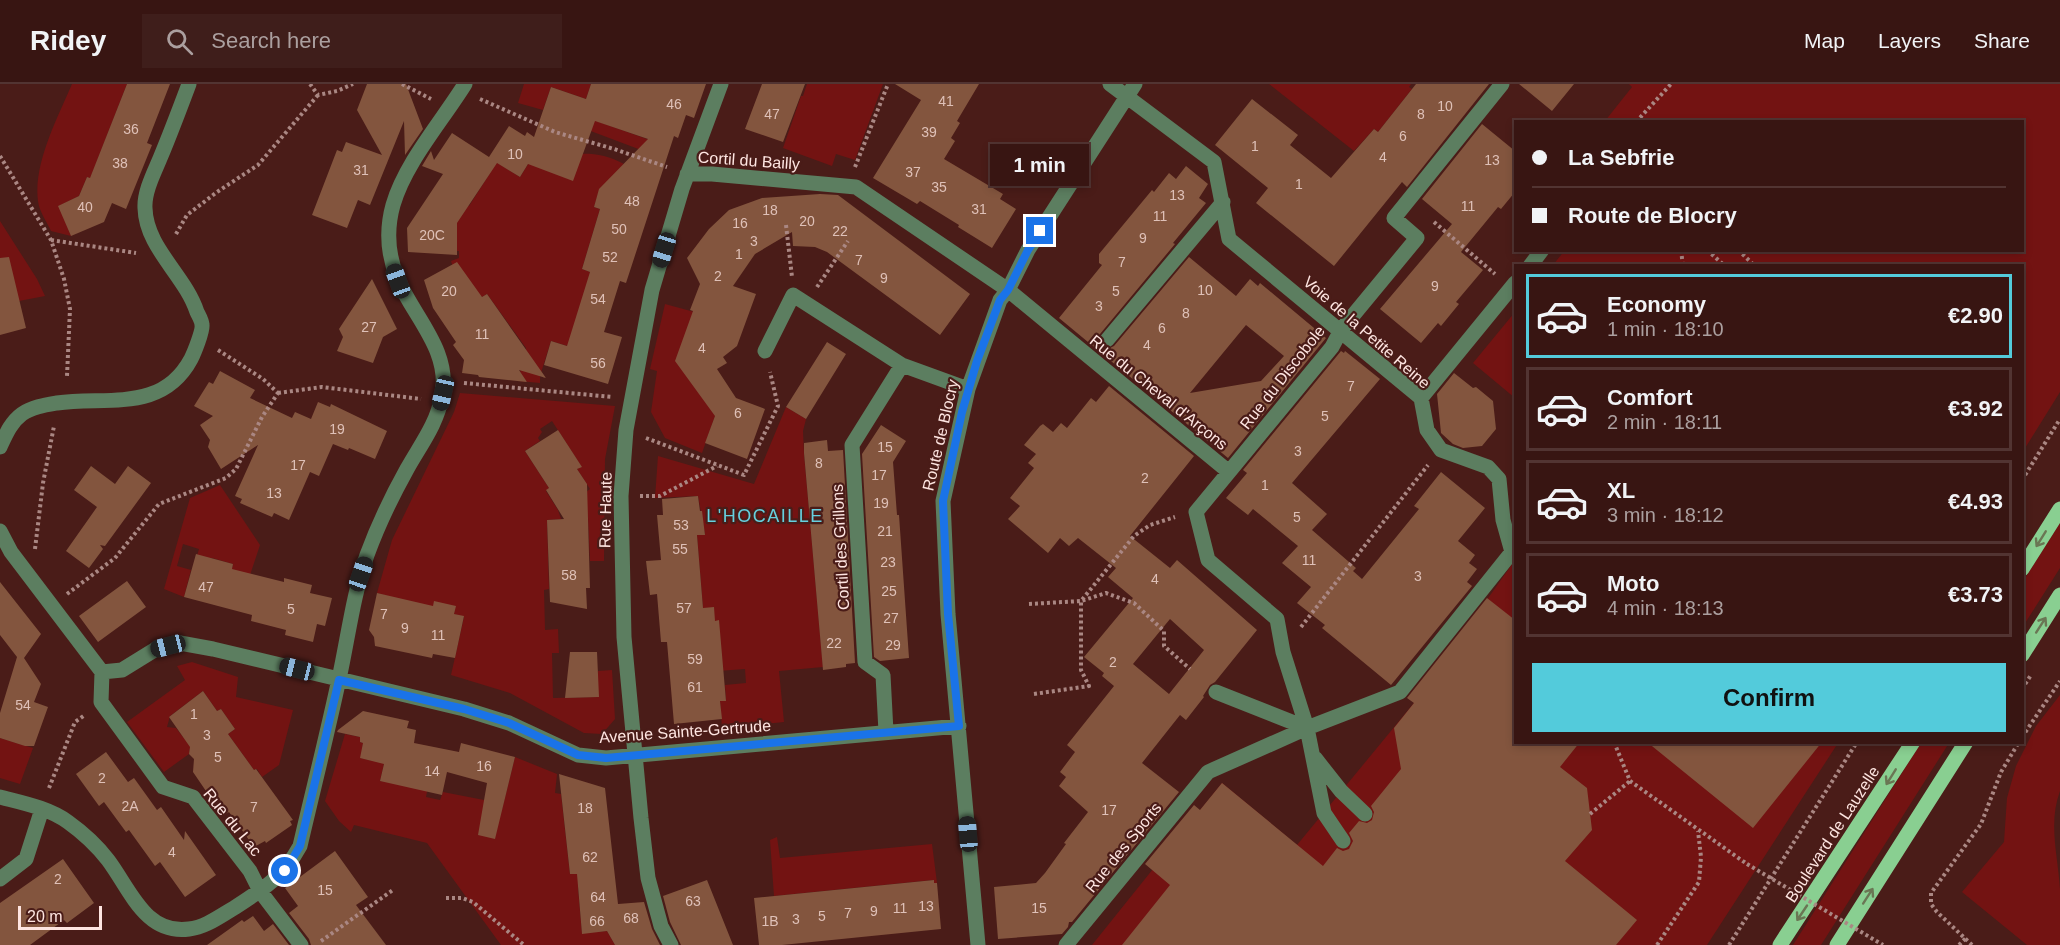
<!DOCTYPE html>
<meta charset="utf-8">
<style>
body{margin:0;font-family:Arial,sans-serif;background:#3f1e1b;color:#f1f3f6;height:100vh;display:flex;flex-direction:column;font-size:22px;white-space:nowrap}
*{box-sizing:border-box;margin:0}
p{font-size:20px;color:#ab9f9f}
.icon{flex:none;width:33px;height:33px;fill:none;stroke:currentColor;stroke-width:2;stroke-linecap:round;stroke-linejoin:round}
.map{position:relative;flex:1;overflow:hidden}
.sheet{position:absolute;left:1514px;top:180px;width:510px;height:480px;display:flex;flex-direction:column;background:#381512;border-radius:0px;box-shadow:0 3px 9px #0003,0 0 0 2px #523432}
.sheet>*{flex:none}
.hud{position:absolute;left:1514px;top:36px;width:510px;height:132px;border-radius:0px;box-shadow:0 3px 9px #0003,0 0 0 2px #523432;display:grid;align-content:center;height:132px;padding:0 18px;background:#381512}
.scale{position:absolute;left:18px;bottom:15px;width:84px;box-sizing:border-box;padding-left:6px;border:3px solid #fee5e1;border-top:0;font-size:16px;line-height:21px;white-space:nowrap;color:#fee5e1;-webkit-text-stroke:4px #4a1c18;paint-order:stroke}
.end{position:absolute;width:27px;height:27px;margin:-14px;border:8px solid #1a73e8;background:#fff;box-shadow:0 0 0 3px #fff}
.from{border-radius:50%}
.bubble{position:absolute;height:42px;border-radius:0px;background:#381512;box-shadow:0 3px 9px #0003,0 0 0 2px #523432;font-size:20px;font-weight:600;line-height:42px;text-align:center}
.car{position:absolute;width:18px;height:36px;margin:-18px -9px;border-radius:8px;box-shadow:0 0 4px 2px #0007;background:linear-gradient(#222 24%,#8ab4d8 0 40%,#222 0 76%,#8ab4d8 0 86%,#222 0)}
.hud b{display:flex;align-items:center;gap:21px;height:57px;font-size:22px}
.hud b+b{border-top:2px solid #523432}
.hud i{width:15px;height:15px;background:#f1f3f6}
ul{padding:10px 0 0;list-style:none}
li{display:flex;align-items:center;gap:18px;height:84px;margin:0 12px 9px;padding:0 6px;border:3px solid #523432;border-radius:0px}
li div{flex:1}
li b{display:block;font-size:22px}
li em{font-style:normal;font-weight:600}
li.current{border-color:#53cbdb}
li>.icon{width:54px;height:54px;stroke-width:1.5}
.primary-button{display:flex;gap:12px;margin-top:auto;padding:12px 18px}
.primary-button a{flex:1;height:69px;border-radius:0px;background:#53cbdb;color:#111;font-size:24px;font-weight:600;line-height:69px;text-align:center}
header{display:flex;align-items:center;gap:36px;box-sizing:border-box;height:84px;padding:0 30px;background:#381512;border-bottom:2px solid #523432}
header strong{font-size:28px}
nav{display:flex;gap:33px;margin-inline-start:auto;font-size:21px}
.search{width:420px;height:54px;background:#3f1e1b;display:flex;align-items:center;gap:15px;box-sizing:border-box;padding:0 21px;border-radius:0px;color:#ab9f9f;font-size:22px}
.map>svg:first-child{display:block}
</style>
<header>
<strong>Ridey</strong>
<div class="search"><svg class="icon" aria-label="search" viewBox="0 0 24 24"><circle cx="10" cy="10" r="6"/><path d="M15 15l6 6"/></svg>Search here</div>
<nav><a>Map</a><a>Layers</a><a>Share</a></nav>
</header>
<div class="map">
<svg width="2060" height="861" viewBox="0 0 2060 861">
<rect width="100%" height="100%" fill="#4a1c18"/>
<path fill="#731312" d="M72,0h55l-37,95 -3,-2 -8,19 -20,10 12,30 -20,-5c-4,-9 -12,-20 -13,-30 -5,-37 20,-84 34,-117z
M524,0h67l-5,15 -35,-12 -8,23 -25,-7z
M807,0h76l-28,76 -19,-6 -4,12 -49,-18 18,-52h2z
M1269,0h142l-2,3 3,2 -34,43 -4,-3 -20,22z
M1629,0h431v308l-38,61v-187l-469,-1 12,-15h457v-128l-417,-1 27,-34z
M591,35l70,25 -4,12 -69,-26z
M480,68l40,25 10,-16c33,-5 63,-15 94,3l-25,27 -5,16 6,2 -18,60 8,3 -6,79 -33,-10 -11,35v7l-21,-2 2,-15h3l2,-18 -39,-54 -5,3 -27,-23 -4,-13 8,-3v-7h-2v-33l6,-13 6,1 21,-33z
M0,137l37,58 8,17 -26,5 -19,-17z
M665,220l33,9 17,103 -13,37 -37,-15 -14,-26 6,-41 -7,-2z
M1515,228v86l-42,-35z
M460,309l155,13 -10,53 -1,102h-14l-2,-43 -6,-23 8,-6 -13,-20 4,-3 -29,-45 -12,8 2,3 -4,6 2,3 -15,10 24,37 -3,3 12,19 3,9 -14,1 2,69 -5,1 1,40 13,-1 1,24h-7l1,45 45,-1v-26l14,-1 3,49 -13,15 -18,-1 -74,-40 -59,-18 13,-58 -10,-3 1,-8 -23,3 -55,-16 15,-53 62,-128z
M786,323l20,12 -3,12 1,23 19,213 -44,4 5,51 -62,6 -2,-27 6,-1 -1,-15 21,-2 -1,-14 -27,2 1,-50h-4l-12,-13 -6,-73 8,-1 -7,-38 -43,2 3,-42 96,28z
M220,401l40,60 -20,60 -10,-28 3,-13 -21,-6 -18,8 5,-17 -16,-5 -6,22 14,4 -7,27 -20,-8 26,-91z
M2060,439v45l-38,60v-45z
M1515,476v182l323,1 -131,202h-615l130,-162 75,62 117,-142z
M192,578l46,15 -2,20 57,13 -14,55 -17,12 -5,-8 -3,1 -26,-36 7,-5 -14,-20 -4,2 -14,-20 -33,25 -3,11 9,1 7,9 8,5 -2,12 -25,18 -37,-50 58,-42 -8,-14z
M2060,611v96c-12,32 -2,65 0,98 0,18 0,37 0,56h-33l-65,-53 42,-50 3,-44 9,-32 20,-40z
M345,650l15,3v5l3,1 -2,15 12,3 4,-8 9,2 -6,26 48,5 -2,11 14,3 3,-8 41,8 18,9 13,-52 42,17 -2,19 6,1 9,80 16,-1 -8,15 4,45 25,-2 8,14h-114l-74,-102 -73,-18 -3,7 -12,-11 -14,-20z
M0,654l33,10 -13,36 -20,-6z
M1921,659h28l-128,202h-28z
M777,753l3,21 152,-14 5,39h-3l-1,-3 -159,16 -4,-56z"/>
<path fill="#83553e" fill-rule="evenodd" d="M127,0h43l-23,59 5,2 -26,64 -14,-6 -8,19 -33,14 -13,-30 21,-10 8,-19 3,1z
M367,0h39l17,45 -18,26 -1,-34 -34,84 -12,-5 -11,28 -35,-13 25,-65 5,2 4,-10 36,13 -25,-45z
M591,0h115l-12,34 -8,-3 -8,23 -4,-2 -48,147 -6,-2 -16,51 18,5 -14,47 -64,-19 7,-24 16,5 23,-74 -8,-3 18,-60 -6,-2 5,-18 49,-50 -53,-18 -22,60 -45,-17 -8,13 -23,-14 -40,60v32l-49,-3 -1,-24 36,-54 -21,-8 9,-15 3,9 18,-27 37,24 20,-31 16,10 2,-4 7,5 17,-50 35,12z
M762,0h43l-22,58 -38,-13z
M895,0h84l-22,37 3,2 -9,15 4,3 -11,18 59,35 -3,5 16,10 -24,39 -34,-21 1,-2 -39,-24 -3,3 -44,-26 48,-78z
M1416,0h73l-82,103 -5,-5 -68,84 -78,-63 12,-15 -53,-43 37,-46 46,36 -8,10 41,33 43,-49 4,3z
M1519,0h55l-22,27z
M1482,40l33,27v41l-14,17 -3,-2 -37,45 22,18 -27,32 3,2 -18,22 -3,-3 -17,20 -41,-34 72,-85 -30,-25z
M1186,82l22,18 -9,14 7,5 -33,40 2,1 -75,90 -3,5 3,8 6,3 8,-4 75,-89 47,39 14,-17 8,7 2,-3 66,55 -98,120 -169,-140 43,-53 -3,-2v-9l53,-64 2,2 15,-19 7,6zM1246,241l38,31 -23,25 -71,12z
M820,110l18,1 132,99 -30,41 -113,-83 -12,-5 -22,-1 -1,-14 -37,22 -22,32 23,8 -19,52 -14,11 4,6 -10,6 19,29 29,11 -18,50 -42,-16 10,-27 -40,-55 18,-50 -3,-1 10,-26 -13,-26 22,-29 20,-19 33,-12z
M9,173l17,71 -26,7v-77z
M457,178l25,35 5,-3 59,84 -27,-8 8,12 -48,-5 -1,-2 -16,-2 2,-13 -11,-15 3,-3 -23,-34 -9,-28z
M372,195l25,50 -14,8 -10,26 -36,-12 6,-14 -4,-8z
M827,258l19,12 -40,65 -20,-12z
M1341,267l3,2 1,-2 35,28 -88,104 35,31 -15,16 44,38 -3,3 9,8 57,-70 -5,-3 27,-34 44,36 -27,33 17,14 -6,8 8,6 -10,13 5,4 -81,99 -69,-57 3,-3 -28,-22 14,-16 -29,-24 16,-17 -45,-37 -5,6 -22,-17 21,-25 -4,-3z
M220,287l35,19 -5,8 42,20 3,-6 16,7 7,-17 12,5 1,-3 56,27 -12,28 -26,-11 -1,2 -15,-6 -14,32 -9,-4 -21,48 -15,-7 -2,4 -32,-14 2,-4 -7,-3 23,-51 -37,24 -13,-22 2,-7 -10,-15 13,-9 -19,-10 15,-24 4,2z
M1454,289l19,15 3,-1 17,14 3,28 -14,17 -19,2 -10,-4 -12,-11 -4,-39z
M1109,302l85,70 -64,80 40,32 7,-8 80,70 -42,52 -5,3 -7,11 1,1 -18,23 -6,-5 -38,48 37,29 -107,130h-3l-1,5 -6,7 -64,5 -4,-52 42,-4 9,-10 21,-29 -2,-1 24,-31 -29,-26 7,-9 -6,-5 15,-20 -8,-7 47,-59 -12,-10 2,-3 -20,-16 49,-59 -25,-21 8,-9 -38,-30 -9,8 -9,-8 -12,15 -40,-34 12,-13 -10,-8 24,-30 -6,-5 8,-9 -12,-9 16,-19 3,-2 10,8 8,-9 6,5 24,-30 5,4zM1170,535l34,31 -35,44 -36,-30z
M881,341l25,16 -13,21 4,53h2l10,143 -29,3 -6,-4 -12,-203z
M558,346l24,37 -5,2 10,15 3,104h-4l1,21 -37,-7 -3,-82 17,-1 -18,-29 3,-2 -24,-37z
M827,356l1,11 15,-1 12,213 -9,1v3l-23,3 -19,-217v-10z
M91,382l24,18 13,-18 23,17 -46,63 -5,-1 3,4 -14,19 -23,-17 31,-44 -23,-17z
M698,412l2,15h2l3,24h-8l6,73 11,-1 1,14 4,-1 7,81h-6l2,18 -48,5 -7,-82h-6l-4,-48 -7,1 -4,-34 15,-1 -4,-45h6l-1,-16z
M196,470l37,10 -1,5 52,13v-4l28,7 -2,8 22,5 -7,28 -8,-2 -4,18 -28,-7 1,-5 -35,-9 1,-6 -68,-18z
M127,497l19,26 -48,35 -19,-26z
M0,498l41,52 -17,24 17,26 -7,18 14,5 -14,39h-9l-25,-8v-25l17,-56 -17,-22z
M377,509l56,13 1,-5 22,5 -2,8 10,2 -9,42 -22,-4 -1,4 -57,-12 -1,-9 -5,-7z
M1487,514l28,22v122h65l-20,25 27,21 5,42 -27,31 72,59 -21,25h-494l48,-60 -25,-21 49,-59 6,5 22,-27 101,83 14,-18 6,3 6,-2 4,-8 -4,-8 10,-12 8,2 5,-3 2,-8 -3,-6 30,-37 -7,-41 20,-25 -7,-5z
M570,568h27l2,45 -34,1z
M203,607l14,20 4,-2 14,20 -7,5 26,36 2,-1 37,51 -3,1 2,4 -26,18 -1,-2 -11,6 -25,-35 -6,4 -30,-44 1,-13 -5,-5 1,-7 -21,-30z
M363,627l46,10 -2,7 9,2 -2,13 45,9 2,-9 54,14 -20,82 -17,-4 9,-52 -40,-11 -5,23 -62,-14 4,-17 -24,-6 3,-15 -3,-1v-5l-23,-5 1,-2z
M1647,658h175l-69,86z
M106,668l22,30 6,-4 23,32 4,-3 23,33 1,-9 31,44 -31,22 -25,-35 -5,4 -26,-36 -3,2 -22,-30 -5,4 -23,-32z
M559,690l46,14 13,116 26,-2 8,27 8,16h-45l-8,-14 -25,3 -5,-60h-7z
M335,767l33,46 -12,8 30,40h-75l-2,-6 -20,-26 9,-7 -13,-18z
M63,775l31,44 -27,20 -3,-3 -34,25h-30v-42z
M707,796l26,65h-52l-11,-23 -7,-26z
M934,796v3h3l4,46 -159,16h-23l-5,-47z
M253,832l11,15 9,-7 16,21h-82l35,-25 2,2z"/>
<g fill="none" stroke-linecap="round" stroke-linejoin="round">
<path stroke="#aa8783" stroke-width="4" stroke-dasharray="3 3" stroke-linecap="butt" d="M310,0l8,11 19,-4 16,-7
M402,0l29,15
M480,15l75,33 59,17 53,18
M1636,38l35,-38
M0,72l51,84 13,39 6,30 -3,67
M855,83l33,-83
M1434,138l61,52
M786,141l6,52
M176,150l11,-19 30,-23 41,-27 60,-70
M51,156l85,13
M1681,166l2,16
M1707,166l18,16
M1738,166l17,16
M817,203l31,-46
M218,266l45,29 15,14
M464,299l148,14
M278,309l44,-6 99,12
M646,354l98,37 34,-69 -8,-34
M2022,396l38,-61
M640,412h20l57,-30
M35,465l8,-66 11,-57
M67,510l48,-36 44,-54 67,-26 10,-9 26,-52 16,-24
M1029,520l52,-3 53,-65 16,-11 25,-8
M1301,543l127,-162
M2022,605l9,-14
M1034,610l55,-8 -8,-16v-69l25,-8 28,10 30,28v15l26,23
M2022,653l38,-56
M1614,658l16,39 117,83
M49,704l26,-66 10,-7
M1590,730l40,-33
M446,814h16l11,4 51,43
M321,857l72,-51
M1657,861l42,-63 2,-25 -3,-26
M1729,861l128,-203
M1959,861l7,-7
M1972,861l-35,-33 -6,-8v-11l50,-69 20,-52 18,-30"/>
<path stroke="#5c7e60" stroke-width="15" d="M687,90h25l144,13 152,103 221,182 -33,40 12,48 69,59 6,33 24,76 17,85 19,28
M1530,182l12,-16
M1107,256l116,-138
M765,267l28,-56 109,70 66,24
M1421,314l94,-115
M0,363c6,-13 11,-25 22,-33 10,-7 23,-9 35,-11 50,-7 105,10 134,-44 3,-6 12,-28 11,-34 0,-4 -3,-9 -5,-13 -12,-37 -51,-64 -52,-104 -1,-17 10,-37 16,-52 10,-24 19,-48 28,-72
M1229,388l103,-125 9,-17 76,-92 -23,-20 108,-134
M0,447l11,21 91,120 20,-2 34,-21 24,-6 33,6 251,60 45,14 69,32 28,3 353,-32
M102,588l-1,30 62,85 30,10 57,74 10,20 41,54
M1216,608l91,36
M886,648l-3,-57 -18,-13 -13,-217 50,-80
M1315,674l26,33 24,23
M0,713c23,6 49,11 68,25 14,10 30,25 40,38 22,29 37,75 81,69 17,-2 31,-13 45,-21 28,-18 50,-32 66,-62 13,-56 27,-111 39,-167 9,-41 14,-84 28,-124 11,-30 25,-59 40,-86 14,-25 30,-45 35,-73 9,-45 -28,-79 -44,-116 -10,-24 -12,-50 -5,-75 12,-42 49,-84 72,-121
M0,795l26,-20 16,-50
M671,861l-10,-19 -13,-48 -7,-60 -17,-181 -3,-141 5,-66 26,-140 30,-101 39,-105
M978,861l-30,-331 -5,-113 25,-112 32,-89 8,-10 20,-40 107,-166
M1066,861l142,-173 99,-44 93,-36 112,-140 -9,-32 -4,-41 -11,-12 -47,-17 -14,-20 -6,-32 -192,-159 -15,-77 -104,-78"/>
<path stroke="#89cf91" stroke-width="15" d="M2022,485l38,-60
M2022,571l38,-60
M1780,861l133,-203
M1837,861l129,-203"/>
<path stroke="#aa8783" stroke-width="4" stroke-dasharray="3 3" stroke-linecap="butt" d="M1747,780l136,81"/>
</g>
<defs><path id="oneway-shaft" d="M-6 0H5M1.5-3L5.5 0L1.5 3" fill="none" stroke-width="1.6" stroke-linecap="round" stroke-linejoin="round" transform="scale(1.5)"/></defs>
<g stroke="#6a7654">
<use href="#oneway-shaft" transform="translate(2041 455) rotate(122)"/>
<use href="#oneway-shaft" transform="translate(2041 541) rotate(-57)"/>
<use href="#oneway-shaft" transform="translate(1891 693) rotate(122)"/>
<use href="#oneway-shaft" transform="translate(1868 812) rotate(-57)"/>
<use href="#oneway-shaft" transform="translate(1802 829) rotate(124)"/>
</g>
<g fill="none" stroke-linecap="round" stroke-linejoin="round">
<path stroke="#1a73e8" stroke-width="8" d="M285,787l15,-25 39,-166 125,29 45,14 69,32 28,3 353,-32 -11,-112 -5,-113 19,-89 15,-51 23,-61 8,-10 20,-40 12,-19"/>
</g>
<g text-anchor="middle" stroke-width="4.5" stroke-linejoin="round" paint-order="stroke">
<g font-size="14" fill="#dfc1b8">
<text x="946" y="22">41</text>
<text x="674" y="25">46</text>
<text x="1445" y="27">10</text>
<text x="772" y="35">47</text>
<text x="1421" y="35">8</text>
<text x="131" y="50">36</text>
<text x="929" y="53">39</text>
<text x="1403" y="57">6</text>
<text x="1255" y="67">1</text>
<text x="515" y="75">10</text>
<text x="1383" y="78">4</text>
<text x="1492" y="81">13</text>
<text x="120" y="84">38</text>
<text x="361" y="91">31</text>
<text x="913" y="93">37</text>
<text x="1299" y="105">1</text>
<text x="939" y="108">35</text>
<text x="1177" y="116">13</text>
<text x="632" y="122">48</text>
<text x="1468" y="127">11</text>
<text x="85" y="128">40</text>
<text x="979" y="130">31</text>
<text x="770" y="131">18</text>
<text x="1160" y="137">11</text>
<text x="807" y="142">20</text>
<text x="740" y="144">16</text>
<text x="619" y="150">50</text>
<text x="840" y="152">22</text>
<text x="432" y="156">20C</text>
<text x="1143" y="159">9</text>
<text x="754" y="162">3</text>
<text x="739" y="175">1</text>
<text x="610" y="178">52</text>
<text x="859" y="181">7</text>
<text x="1122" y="183">7</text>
<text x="718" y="197">2</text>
<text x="884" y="199">9</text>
<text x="1435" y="207">9</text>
<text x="1205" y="211">10</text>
<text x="449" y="212">20</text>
<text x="1116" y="212">5</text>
<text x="598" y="220">54</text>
<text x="1099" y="227">3</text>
<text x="1186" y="234">8</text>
<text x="369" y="248">27</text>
<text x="1162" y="249">6</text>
<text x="482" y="255">11</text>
<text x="1147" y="266">4</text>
<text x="702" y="269">4</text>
<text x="598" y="284">56</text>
<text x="1351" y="307">7</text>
<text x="738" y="334">6</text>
<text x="1325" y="337">5</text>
<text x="337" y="350">19</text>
<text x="885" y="368">15</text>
<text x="1298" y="372">3</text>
<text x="819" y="384">8</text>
<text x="298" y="386">17</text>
<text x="879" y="396">17</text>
<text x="1145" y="399">2</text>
<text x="1265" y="406">1</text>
<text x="274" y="414">13</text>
<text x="881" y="424">19</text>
<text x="1297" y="438">5</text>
<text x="681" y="446">53</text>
<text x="885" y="452">21</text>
<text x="680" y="470">55</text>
<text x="1309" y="481">11</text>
<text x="888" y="483">23</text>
<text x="569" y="496">58</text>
<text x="1418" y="497">3</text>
<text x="1155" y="500">4</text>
<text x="206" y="508">47</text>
<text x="889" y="512">25</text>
<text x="684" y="529">57</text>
<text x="291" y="530">5</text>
<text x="384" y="535">7</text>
<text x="891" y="539">27</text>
<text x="405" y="549">9</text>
<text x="438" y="556">11</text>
<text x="834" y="564">22</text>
<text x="893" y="566">29</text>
<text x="695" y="580">59</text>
<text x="1113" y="583">2</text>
<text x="695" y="608">61</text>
<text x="23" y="626">54</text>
<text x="194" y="635">1</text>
<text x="207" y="656">3</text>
<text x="218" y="678">5</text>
<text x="484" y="687">16</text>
<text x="432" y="692">14</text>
<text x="102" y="699">2</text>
<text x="130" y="727">2A</text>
<text x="254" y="728">7</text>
<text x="585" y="729">18</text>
<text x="1109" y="731">17</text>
<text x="172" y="773">4</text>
<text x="590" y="778">62</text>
<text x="58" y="800">2</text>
<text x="325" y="811">15</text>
<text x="598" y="818">64</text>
<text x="693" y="822">63</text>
<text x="926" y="827">13</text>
<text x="900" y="829">11</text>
<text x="1039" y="829">15</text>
<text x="874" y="832">9</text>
<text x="848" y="834">7</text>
<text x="822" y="837">5</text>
<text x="631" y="839">68</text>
<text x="796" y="840">3</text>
<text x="597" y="842">66</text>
<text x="770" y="842">1B</text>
</g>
<g font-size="16" fill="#fee5e1" stroke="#4a1c18">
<text transform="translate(749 76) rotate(4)" y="6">Cortil du Bailly</text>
<text transform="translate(1367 248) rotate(41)" y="6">Voie de la Petite Reine</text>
<text transform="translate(1282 293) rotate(-52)" y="6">Rue du Discobole</text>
<text transform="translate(1159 308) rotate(39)" y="6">Rue du Cheval d'Arçons</text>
<text transform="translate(940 351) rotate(-77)" y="6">Route de Blocry</text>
<text transform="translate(605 426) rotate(-89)" y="6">Rue Haute</text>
<text transform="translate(840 463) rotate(-93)" y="6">Cortil des Grillons</text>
<text transform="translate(685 647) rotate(-4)" y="6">Avenue Sainte-Gertrude</text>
<text transform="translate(233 738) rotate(51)" y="6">Rue du Lac</text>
<text transform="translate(1832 750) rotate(-57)" y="6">Boulevard de Lauzelle</text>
<text transform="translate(1123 763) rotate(-51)" y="6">Rue des Sports</text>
</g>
<g font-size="18" letter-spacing="1.5" fill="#66d0df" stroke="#4a1c18">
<text x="765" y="438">L'HOCAILLE</text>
</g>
</g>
</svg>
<div class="scale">20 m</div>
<i class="end from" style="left:285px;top:787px"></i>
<i class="end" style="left:1040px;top:147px"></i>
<div class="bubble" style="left:990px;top:60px;width:99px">1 min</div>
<i class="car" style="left:664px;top:166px;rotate:197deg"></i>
<i class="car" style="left:398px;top:197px;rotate:340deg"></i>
<i class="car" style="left:443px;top:309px;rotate:193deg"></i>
<i class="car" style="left:361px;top:490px;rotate:19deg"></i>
<i class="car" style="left:168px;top:562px;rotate:256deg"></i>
<i class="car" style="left:297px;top:585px;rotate:284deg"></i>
<i class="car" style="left:968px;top:750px;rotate:355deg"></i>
<div class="hud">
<b><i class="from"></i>La Sebfrie</b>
<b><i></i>Route de Blocry</b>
</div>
<section class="sheet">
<ul>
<li class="current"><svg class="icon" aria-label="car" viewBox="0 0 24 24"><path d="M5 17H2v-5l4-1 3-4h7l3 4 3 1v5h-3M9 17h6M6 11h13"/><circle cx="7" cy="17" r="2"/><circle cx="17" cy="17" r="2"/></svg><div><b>Economy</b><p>1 min · 18:10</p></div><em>€2.90</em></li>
<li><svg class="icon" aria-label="car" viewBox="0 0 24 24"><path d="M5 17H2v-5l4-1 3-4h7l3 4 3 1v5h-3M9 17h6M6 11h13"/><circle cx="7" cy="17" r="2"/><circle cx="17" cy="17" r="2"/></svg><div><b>Comfort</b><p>2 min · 18:11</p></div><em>€3.92</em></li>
<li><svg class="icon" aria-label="car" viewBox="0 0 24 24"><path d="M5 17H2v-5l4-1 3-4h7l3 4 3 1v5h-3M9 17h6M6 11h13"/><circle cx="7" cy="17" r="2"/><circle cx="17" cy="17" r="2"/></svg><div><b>XL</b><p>3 min · 18:12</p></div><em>€4.93</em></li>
<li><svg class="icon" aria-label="car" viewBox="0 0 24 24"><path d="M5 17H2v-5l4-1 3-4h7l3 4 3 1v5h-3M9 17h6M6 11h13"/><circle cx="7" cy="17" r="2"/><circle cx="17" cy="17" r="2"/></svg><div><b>Moto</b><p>4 min · 18:13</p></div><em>€3.73</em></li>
</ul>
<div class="primary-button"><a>Confirm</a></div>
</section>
</div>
